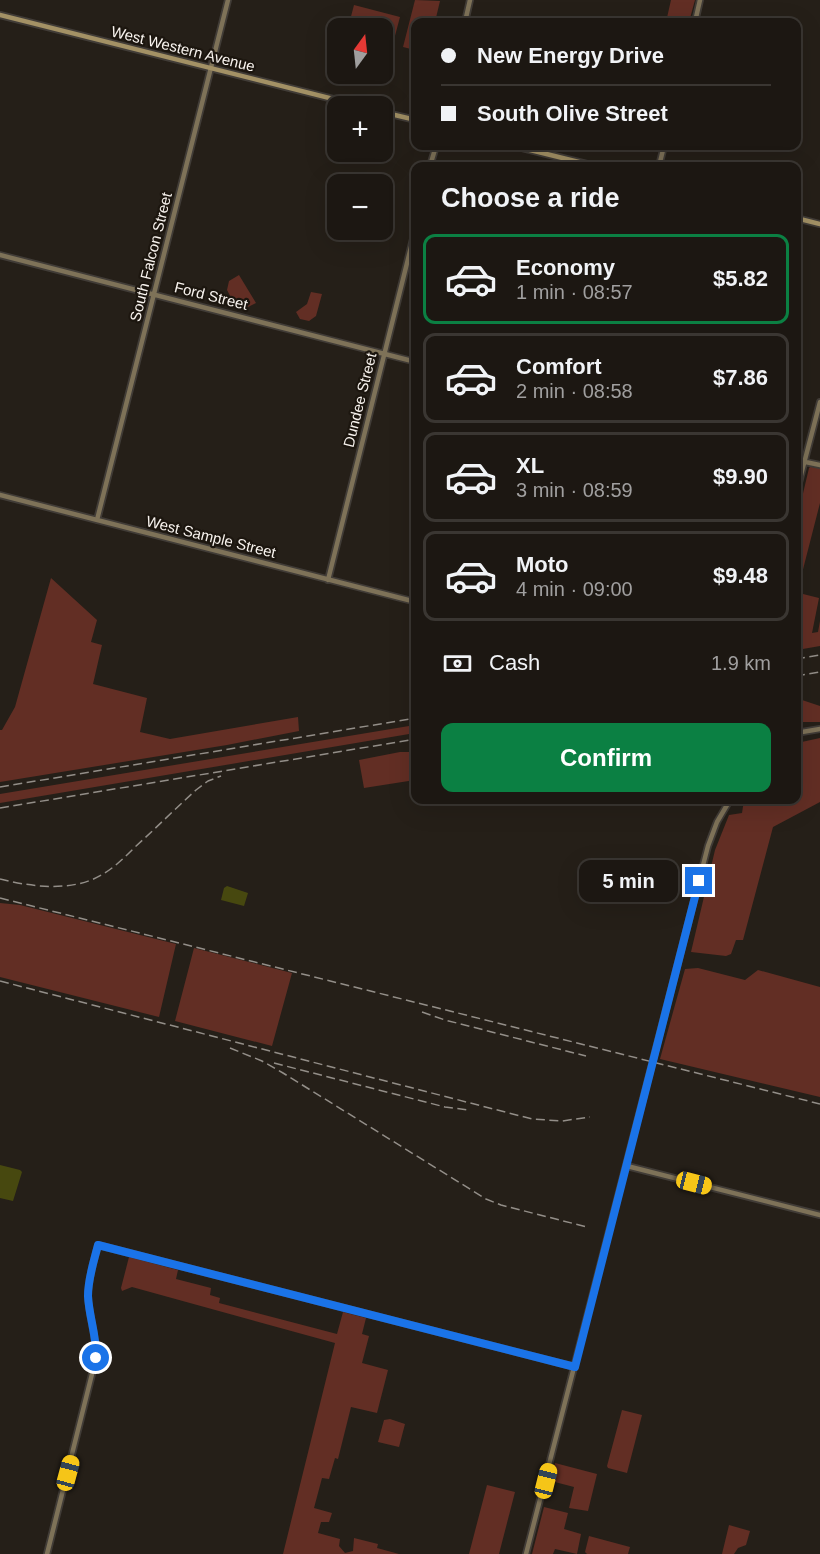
<!DOCTYPE html>
<meta charset="utf-8">
<style>
body{margin:0;font-family:Arial,sans-serif;background:#25201b;color:#f1f3f6;height:100vh;display:flex;flex-direction:column;font-size:22px;white-space:nowrap}
*{box-sizing:border-box;margin:0}
p{font-size:20px;color:#a09f9f}
.icon{flex:none;width:33px;height:33px;fill:none;stroke:currentColor;stroke-width:2;stroke-linecap:round;stroke-linejoin:round}
.map{position:relative;flex:1;overflow:hidden}
.details{position:absolute;left:411px;top:162px;width:390px;height:642px;display:flex;flex-direction:column;background:#1c1712;border-radius:12px;box-shadow:0 6px 24px #0002,0 0 0 2px #3a3632}
.details>*{flex:none}
.guide{position:absolute;left:411px;top:18px;width:390px;height:132px;border-radius:12px;box-shadow:0 6px 24px #0002,0 0 0 2px #3a3632;display:grid;align-content:center;height:132px;padding:0 30px;background:#1c1712}
.needle{width:39px;rotate:15deg}
.tools{position:absolute;left:327px;top:18px;display:grid;gap:12px}
.tools a{display:grid;place-items:center;width:66px;height:66px;border-radius:12px;background:#1c1712;box-shadow:0 6px 24px #0002,0 0 0 2px #3a3632;font-size:30px}
.end{position:absolute;width:27px;height:27px;margin:-14px;border:8px solid #1a73e8;background:#fff;box-shadow:0 0 0 3px #fff}
.from{border-radius:50%}
.bubble{position:absolute;height:42px;border-radius:12px;background:#1c1712;box-shadow:0 6px 24px #0002,0 0 0 2px #3a3632;font-size:20px;font-weight:600;line-height:42px;text-align:center}
.car{position:absolute;width:18px;height:36px;margin:-18px -9px;border-radius:8px;box-shadow:0 0 4px 2px #0007;background:linear-gradient(#f5c518 24%,#345 0 40%,#f5c518 0 76%,#345 0 86%,#f5c518 0)}
.guide b{display:flex;align-items:center;gap:21px;height:57px;font-size:22px}
.guide b+b{border-top:2px solid #3a3632}
.guide i{width:15px;height:15px;background:#f1f3f6}
ul{padding:0;list-style:none}
li{display:flex;align-items:center;gap:18px;height:90px;margin:0 12px 9px;padding:0 18px;border:3px solid #3a3632;border-radius:12px}
li div{flex:1}
li b{display:block;font-size:22px}
li em{font-style:normal;font-weight:600}
li.on{border-color:#0b8043}
li>.icon{width:54px;height:54px;stroke-width:1.5}
h2{padding:0 30px;font-size:27px;line-height:72px}
.pay{display:flex;align-items:center;gap:15px;height:66px;padding:0 30px;font-size:22px}
.pay p{margin-inline-start:auto}
.cta{display:flex;gap:12px;margin-top:auto;padding:12px 30px}
.cta a{flex:1;height:69px;border-radius:12px;background:#0b8043;color:#fff;font-size:24px;font-weight:600;line-height:69px;text-align:center}
.map>svg:first-child{display:block}
</style>
<div class="map">
<svg width="820" height="1554" viewBox="0 0 820 1554">
<rect width="100%" height="100%" fill="#251f18"/>
<path fill="#622e24" d="M415,0l25,1 -5,21h-19l-1,28 -12,-3z
M671,0h24l-6,22h-23z
M354,5l46,12 -12,45 -5,3 -1,-37h-34z
M239,275l17,28 -8,4 -14,-4 -7,-13 2,-9z
M311,292l11,2 -6,22 -7,5 -9,-2 -4,-7 11,-8z
M811,466l9,2v35l-21,82h2l-2,8 20,5 -7,35 6,-1 2,-11v25l-23,4v-131l12,-51z
M51,578l46,42 -6,22 11,3 -9,39 54,14 -7,34 30,7 128,-22 1,14 -72,14 -227,37v-52h2l13,-23z
M796,698l24,8v16h-23z
M415,725v8l-415,70v-9z
M820,738v64l-47,25 -30,113h-7l-5,14 -5,2 -35,-4 24,-102 14,-35 13,-2 2,-13h52l1,-57z
M400,752h15v28l-51,8 -5,-28z
M0,903l20,2 156,39 -17,73 -159,-40z
M194,948l98,25 -20,73 -97,-25z
M698,968l47,12 13,-10 62,17v110l-160,-38 25,-90z
M129,1257l49,13 -2,9 35,9 -1,7 10,3 -1,5 118,31 6,-22 23,6 -4,16 7,2 -7,27 26,7 -11,43 -26,-6 -13,52 -3,-1 -6,21 -7,-1 -8,30 18,5 -3,9h-8l-3,11 22,6 -1,7 6,7 8,-2 1,-13 24,6 -1,4 22,6h-116l52,-211 -203,-56 -10,4 -1,-3z
M622,1410l20,5 -15,58 -19,-5 -1,-2z
M390,1419l15,5 -6,23 -21,-5 6,-22z
M555,1463l42,11 -9,37 -19,-3 5,-21 -23,-6z
M487,1485l28,7 -16,62h-30z
M544,1507l24,6 -4,16 17,5 -4,20 -22,-5 -2,5h-21z
M729,1525l21,6 -4,14 -8,3 -4,6h-12z
M589,1536l41,11 -2,7h-41l-2,-2z"/>
<path fill="#47480f" d="M227,886l21,7 -4,13 -23,-6 3,-12z
M0,1165l20,5 2,2 -9,29 -13,-3z"/>
<g fill="none" stroke-linecap="round" stroke-linejoin="round">
<g stroke="#413c37" stroke-width="8">
<path id="secondary" d="M465,22l5,-22
M695,22l5,-22
M430,166l6,-20
M659,166l5,-20
M0,255l416,107
M796,460l24,5
M796,494l24,-92
M0,495l416,107
M97,520l131,-520
M328,580l88,-353
M796,733l24,-4
M627,1166l193,49
M47,1554l48,-192c3,-23 -6,-43 -7,-66 0,-18 6,-35 10,-51l477,122
M526,1554l182,-708 9,-24 13,-22"/>
</g>
<g stroke="#413c37" stroke-width="8">
<path id="primary" d="M0,15l361,91
M382,112l34,8
M514,146l81,20
M796,218l24,6"/>
</g>
<use href="#secondary" stroke="#7e7258" stroke-width="4.5"/>
<use href="#primary" stroke="#a39165" stroke-width="4.5"/>
<path stroke="#938e88" stroke-width="1.5" stroke-dasharray="9 4.5" stroke-linecap="butt" d="M796,659l24,-4
M796,676l24,-4
M0,787l416,-69
M0,808l416,-69
M0,879c28,7 63,12 91,1 18,-7 31,-20 44,-33 21,-19 41,-39 61,-57l12,-9 13,-5
M0,898l820,206
M0,981l532,138 30,2 28,-4
M422,1012l23,8 141,36
M230,1048l32,13 21,12 203,126 15,6 86,22
M274,1063l171,44 24,3"/>
</g>
<g fill="none" stroke-linecap="round" stroke-linejoin="round">
<path stroke="#1a73e8" stroke-width="8" d="M96,1358c1,-22 -7,-41 -8,-62 0,-18 6,-35 10,-51l477,122 124,-486"/>
</g>
<g text-anchor="middle" stroke-width="4.5" stroke-linejoin="round" paint-order="stroke">
<g font-size="15" fill="#f8f3ee" stroke="#1c160f">
<text transform="translate(183 49) rotate(14)" y="5">West Western Avenue</text>
<text transform="translate(151 257) rotate(-76)" y="5">South Falcon Street</text>
<text transform="translate(211 296) rotate(14)" y="5">Ford Street</text>
<text transform="translate(360 400) rotate(-76)" y="5">Dundee Street</text>
<text transform="translate(211 537) rotate(14)" y="5">West Sample Street</text>
</g>
</g>
</svg>
<div class="tools">
<a><svg class="needle" viewBox="-14 -14 28 28"><path d="M0-13l5 13h-10z" fill="#e53935"/><path d="M0 13l5-13h-10z" fill="#a09f9f"/></svg></a>
<a>+</a>
<a>−</a>
</div>
<i class="end from" style="left:96px;top:1358px"></i>
<i class="end" style="left:699px;top:881px"></i>
<div class="bubble" style="left:579px;top:860px;width:99px">5 min</div>
<i class="car" style="left:694px;top:1183px;rotate:104deg"></i>
<i class="car" style="left:68px;top:1473px;rotate:15deg"></i>
<i class="car" style="left:546px;top:1481px;rotate:14deg"></i>
<div class="guide">
<b><i class="from"></i>New Energy Drive</b>
<b><i></i>South Olive Street</b>
</div>
<section class="details">
<h2>Choose a ride</h2>
<ul>
<li class="on"><svg class="icon" aria-label="car" viewBox="0 0 24 24"><path d="M5 17H2v-5l4-1 3-4h7l3 4 3 1v5h-3M9 17h6M6 11h13"/><circle cx="7" cy="17" r="2"/><circle cx="17" cy="17" r="2"/></svg><div><b>Economy</b><p>1 min · 08:57</p></div><em>$5.82</em></li>
<li><svg class="icon" aria-label="car" viewBox="0 0 24 24"><path d="M5 17H2v-5l4-1 3-4h7l3 4 3 1v5h-3M9 17h6M6 11h13"/><circle cx="7" cy="17" r="2"/><circle cx="17" cy="17" r="2"/></svg><div><b>Comfort</b><p>2 min · 08:58</p></div><em>$7.86</em></li>
<li><svg class="icon" aria-label="car" viewBox="0 0 24 24"><path d="M5 17H2v-5l4-1 3-4h7l3 4 3 1v5h-3M9 17h6M6 11h13"/><circle cx="7" cy="17" r="2"/><circle cx="17" cy="17" r="2"/></svg><div><b>XL</b><p>3 min · 08:59</p></div><em>$9.90</em></li>
<li><svg class="icon" aria-label="car" viewBox="0 0 24 24"><path d="M5 17H2v-5l4-1 3-4h7l3 4 3 1v5h-3M9 17h6M6 11h13"/><circle cx="7" cy="17" r="2"/><circle cx="17" cy="17" r="2"/></svg><div><b>Moto</b><p>4 min · 09:00</p></div><em>$9.48</em></li>
</ul>
<div class="pay"><svg class="icon" aria-label="cash" viewBox="0 0 24 24"><path d="M3 7h18v10H3z"/><circle cx="12" cy="12" r="2"/></svg>Cash<p>1.9 km</p></div>
<div class="cta"><a>Confirm</a></div>
</section>
</div>
